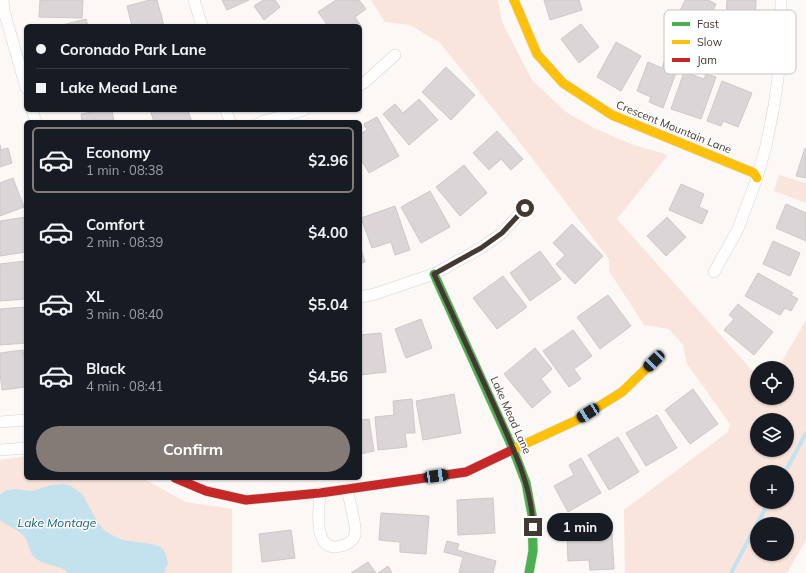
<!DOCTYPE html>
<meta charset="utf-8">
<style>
body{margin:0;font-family:Mulish,sans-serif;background:#20242c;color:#f1f3f6;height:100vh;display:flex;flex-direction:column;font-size:15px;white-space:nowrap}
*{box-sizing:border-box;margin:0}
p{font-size:13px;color:#9ea1a6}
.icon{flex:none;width:22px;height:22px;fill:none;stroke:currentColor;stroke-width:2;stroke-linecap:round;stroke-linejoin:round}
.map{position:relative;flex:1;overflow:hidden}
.side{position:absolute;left:24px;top:120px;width:338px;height:360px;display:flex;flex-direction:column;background:#171b24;border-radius:6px;box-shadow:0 1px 3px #0004}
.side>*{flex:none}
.hud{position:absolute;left:24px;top:24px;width:338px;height:88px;border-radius:6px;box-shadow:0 1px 3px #0004;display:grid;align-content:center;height:88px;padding:0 12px;background:#171b24}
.buttons{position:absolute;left:750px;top:361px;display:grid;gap:8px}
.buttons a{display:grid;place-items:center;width:44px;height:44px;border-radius:50%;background:#171b24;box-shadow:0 1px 3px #0004;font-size:20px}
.end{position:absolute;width:18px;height:18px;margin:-9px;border:5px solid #443833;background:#fff;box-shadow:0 0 0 2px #fff}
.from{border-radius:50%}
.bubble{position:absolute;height:28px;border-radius:14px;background:#171b24;box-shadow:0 1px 3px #0004;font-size:13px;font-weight:700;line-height:28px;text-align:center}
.car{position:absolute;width:12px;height:24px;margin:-12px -6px;border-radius:5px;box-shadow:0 0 3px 1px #0007;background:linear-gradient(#222 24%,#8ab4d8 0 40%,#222 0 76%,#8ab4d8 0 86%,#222 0)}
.hud b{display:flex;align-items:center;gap:14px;height:38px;font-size:15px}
.hud b+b{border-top:1px solid #363941}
.hud i{width:10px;height:10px;background:#f1f3f6}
ul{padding:7px 0 0;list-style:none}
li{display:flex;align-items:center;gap:12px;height:66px;margin:0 8px 6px;padding:0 4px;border:2px solid transparent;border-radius:6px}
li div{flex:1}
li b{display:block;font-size:15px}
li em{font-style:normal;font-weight:700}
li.current{border-color:#847b77}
li>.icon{width:36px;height:36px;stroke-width:1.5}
.action{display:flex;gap:8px;margin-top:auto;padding:8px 12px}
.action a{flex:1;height:46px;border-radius:24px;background:#847b77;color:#fff;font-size:16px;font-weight:700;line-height:46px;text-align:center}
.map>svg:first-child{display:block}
</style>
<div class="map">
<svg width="806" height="573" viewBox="0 0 806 573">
<rect width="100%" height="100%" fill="#fbf8f6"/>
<path fill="#fae5dc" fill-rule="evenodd" d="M371,0h127l4,22 30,58 34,32 28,16 37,16 37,11 -51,64 140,157v22h30v-30h-9l28,-48v220l-19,33h-162l-1,-63 104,-78 2,-8 -43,-60 -4,-19 -14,-16 -25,-4 -35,-54v-12l-94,-123 -75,-93 -30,-18 -25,-3zM757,420h30v30h-30zM757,472h30v30h-30zM757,524h30v30h-30z
M779,175l27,8v20l-32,-12z
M26,456v22h116l44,24 46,7v64h-232v-113z"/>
<path fill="#c4e1ee" d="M64,484l7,2 12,9 15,28 7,8 7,4 11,5 29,4 9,3 4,5 3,11 -4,10h-95c-10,-9 -24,-7 -34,-15 -6,-6 -6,-16 -11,-22 -6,-6 -17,-11 -24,-16v-25l5,-4 9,-2 18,2 19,-6z"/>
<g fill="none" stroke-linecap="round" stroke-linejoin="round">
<path stroke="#c4e1ee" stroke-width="4" d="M785,472l21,-39
M757,524l12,-22
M731,573l26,-49"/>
</g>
<path fill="#dcd5d7" stroke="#cec8c9" d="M40,0h43l-1,18 -43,-1z
M150,0h7l7,26h-32l-5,-20z
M222,0h27l-22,10z
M263,0h12l5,7 -16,13 -10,-14z
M336,0h23l7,9 -11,8 7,10 -2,1v-2h-32l-10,-14z
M544,0h35l3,10 -32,10z
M685,0h23l8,4 -13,28 -27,-12z
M727,0h29l-1,36 -30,-1z
M86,19l2,7h-30z
M581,24l18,23 -20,16 -18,-24z
M616,42l25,14 -20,35 -24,-14z
M666,56l14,6 -17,46 -14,-6 2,-5 -14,-6 11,-29 14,6z
M446,67l29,28 -24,25 -29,-28z
M684,72l20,7 2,-5 10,3 -15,42 -30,-10z
M722,81l30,12 -14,34 -15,-6 -2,5 -14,-5z
M419,99l19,21 -29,25 -26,-31 12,-10 8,9z
M105,110h7l2,12h-32l-1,-8z
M150,110h38l4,12h-38z
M377,117l22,39 -30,17 -9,-15v-24l7,-4 -3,-6z
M497,131l26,28 -12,11 -10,-11 -12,11 -16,-17z
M0,145l1,5 7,-2 4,15 -12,4z
M805,148l1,1v29l-10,-2z
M464,165l23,28 -27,23 -24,-29z
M13,178l11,29 -24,9v-33z
M681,184l23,10 -5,13 9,4 -6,13 -33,-14z
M430,191l20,36 -29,16 -20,-36z
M786,204l20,9v28l-30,-13z
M395,206l15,44 -15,5 -4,-13 -19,6 -11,-30z
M26,217v35l-26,4v-35z
M667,217l19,20 -20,19 -19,-20z
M572,224l31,32 -28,28 -19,-20 9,-9 -12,-12z
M773,241l27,12 -10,23 -27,-12z
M360,245l5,17 -5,2z
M540,251l21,28 -31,22 -20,-28z
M26,261v38l-26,2v-37z
M758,273l35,20 -2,2 7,4 -7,12 -6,-3 -5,7 -35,-19z
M503,276l24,31 -30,22 -24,-31z
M608,295l23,31 -31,23 -23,-32z
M738,304l35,28 -19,23 -30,-25 10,-11 -5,-4z
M26,307v36l-26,2v-36z
M421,319l11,29 -26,10 -11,-29z
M573,330l19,26 -18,13 7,10 -12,8 -26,-36z
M381,333l5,39 -26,3v-40z
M535,348l17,21 -11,10 10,13 -19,16 -28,-34z
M23,350l1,6h2v31l-24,3 -2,-17v-20z
M693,389l25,35 -28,20 -25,-34z
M454,394l7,39 -38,7 -7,-39z
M412,399l3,34h-10l2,14 -29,3 -3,-33 19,-2 -1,-14z
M657,415l20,33 -31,18 -20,-33z
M369,419l5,32 -14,3v-34z
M618,437l21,35 -30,18 -21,-35z
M581,458l20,35 -33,19 -14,-26 20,-11 -5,-10z
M493,498l2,35 -37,2 -1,-35z
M381,513l48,3 -3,38 -26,-2v-10l-21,-2z
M291,530l4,28 -33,4 -3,-28z
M612,533l2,36 -24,1 -1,-10 -21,1 -1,-27z
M447,541l12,3 -2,6 39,11 -3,12h-34l4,-16 -19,-5z
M368,562l8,11h-25z
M388,566l4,7h-14z"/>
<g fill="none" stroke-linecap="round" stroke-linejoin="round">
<g stroke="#d9d3cf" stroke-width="12">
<path id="street" d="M3,0l1,11 22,77
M194,0l8,26
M360,85l5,-3 30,-27
M32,110l4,12
M226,110l4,12
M261,122l43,-12
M714,272l24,-43 19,-51 9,-32 8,-40 6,-43 1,-63
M360,297l15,-3 59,-20 47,-26 21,-15 23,-25
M0,422l26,-2
M0,450l26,-2
M320,493c-1,15 -8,61 21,53 6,-1 12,-5 14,-11 2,-8 -6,-37 -8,-46"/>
</g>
<g stroke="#d9d3cf" stroke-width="10">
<path id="fast" d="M434,274l79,175 13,34 6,32 1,36 -4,22"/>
</g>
<g stroke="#d9d3cf" stroke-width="10">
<path id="slow" d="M514,0l23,54 26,29 49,32 142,58 3,5
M512,450l65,-30 45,-28 32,-31"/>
</g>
<g stroke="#d9d3cf" stroke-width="10">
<path id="jam" d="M175,478l31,13 40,9 74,-7 146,-21 46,-22"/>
</g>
<use href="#street" stroke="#fefefe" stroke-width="11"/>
<use href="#fast" stroke="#4caf50" stroke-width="9"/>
<use href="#slow" stroke="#ffc107" stroke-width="9"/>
<use href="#jam" stroke="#c62828" stroke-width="9"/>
</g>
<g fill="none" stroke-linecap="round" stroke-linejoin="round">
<path stroke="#443833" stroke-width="5" d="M525,208l-23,25 -21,15 -47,26c20,44 40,87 60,131 17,39 38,79 39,122"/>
</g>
<g text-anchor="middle" stroke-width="3" stroke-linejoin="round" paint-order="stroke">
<g font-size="11" fill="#443833" stroke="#fff">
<text transform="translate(674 127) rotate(22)" y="4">Crescent Mountain Lane</text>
<text transform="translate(511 415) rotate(66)" y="4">Lake Mead Lane</text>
</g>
<g font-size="12" font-style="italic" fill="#13607b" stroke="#fff">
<text x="57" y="527">Lake Montage</text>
</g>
</g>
<rect x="664" y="10" width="132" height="64" rx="6" fill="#fff" stroke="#c7c3c2" stroke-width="1"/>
<rect x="672" y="22" width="18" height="4" fill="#4caf50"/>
<rect x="672" y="40" width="18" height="4" fill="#ffc107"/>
<rect x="672" y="58" width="18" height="4" fill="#c62828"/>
<g font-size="11" fill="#443833">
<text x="697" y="28">Fast</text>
<text x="697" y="46">Slow</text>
<text x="697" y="64">Jam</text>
</g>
</svg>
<div class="buttons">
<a><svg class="icon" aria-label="locate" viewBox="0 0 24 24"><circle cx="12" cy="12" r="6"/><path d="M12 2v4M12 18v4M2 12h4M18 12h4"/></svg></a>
<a><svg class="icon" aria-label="layers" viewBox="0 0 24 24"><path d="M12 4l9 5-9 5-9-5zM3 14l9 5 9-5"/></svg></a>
<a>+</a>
<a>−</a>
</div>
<i class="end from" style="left:525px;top:208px"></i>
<i class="end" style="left:533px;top:527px"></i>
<div class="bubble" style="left:547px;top:513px;width:66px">1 min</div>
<i class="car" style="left:654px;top:361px;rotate:225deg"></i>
<i class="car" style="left:588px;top:413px;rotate:238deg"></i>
<i class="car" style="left:436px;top:476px;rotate:82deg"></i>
<div class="hud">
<b><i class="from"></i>Coronado Park Lane</b>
<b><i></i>Lake Mead Lane</b>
</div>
<section class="side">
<ul>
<li class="current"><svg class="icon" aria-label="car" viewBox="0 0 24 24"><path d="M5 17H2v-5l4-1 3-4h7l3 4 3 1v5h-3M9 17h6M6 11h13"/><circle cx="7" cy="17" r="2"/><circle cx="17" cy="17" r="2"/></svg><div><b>Economy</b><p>1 min · 08:38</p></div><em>$2.96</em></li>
<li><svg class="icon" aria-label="car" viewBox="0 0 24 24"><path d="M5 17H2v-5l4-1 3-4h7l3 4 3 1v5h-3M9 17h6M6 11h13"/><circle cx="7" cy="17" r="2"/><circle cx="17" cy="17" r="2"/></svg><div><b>Comfort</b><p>2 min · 08:39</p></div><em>$4.00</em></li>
<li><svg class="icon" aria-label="car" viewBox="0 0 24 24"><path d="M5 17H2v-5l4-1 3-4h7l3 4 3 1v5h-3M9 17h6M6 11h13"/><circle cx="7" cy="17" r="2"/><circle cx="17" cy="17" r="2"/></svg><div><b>XL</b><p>3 min · 08:40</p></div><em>$5.04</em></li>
<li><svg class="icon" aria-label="car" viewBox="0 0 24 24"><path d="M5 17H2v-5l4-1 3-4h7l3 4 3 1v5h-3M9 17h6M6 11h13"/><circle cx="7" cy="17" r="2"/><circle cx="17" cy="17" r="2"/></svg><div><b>Black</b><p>4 min · 08:41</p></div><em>$4.56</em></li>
</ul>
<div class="action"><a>Confirm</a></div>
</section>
</div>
